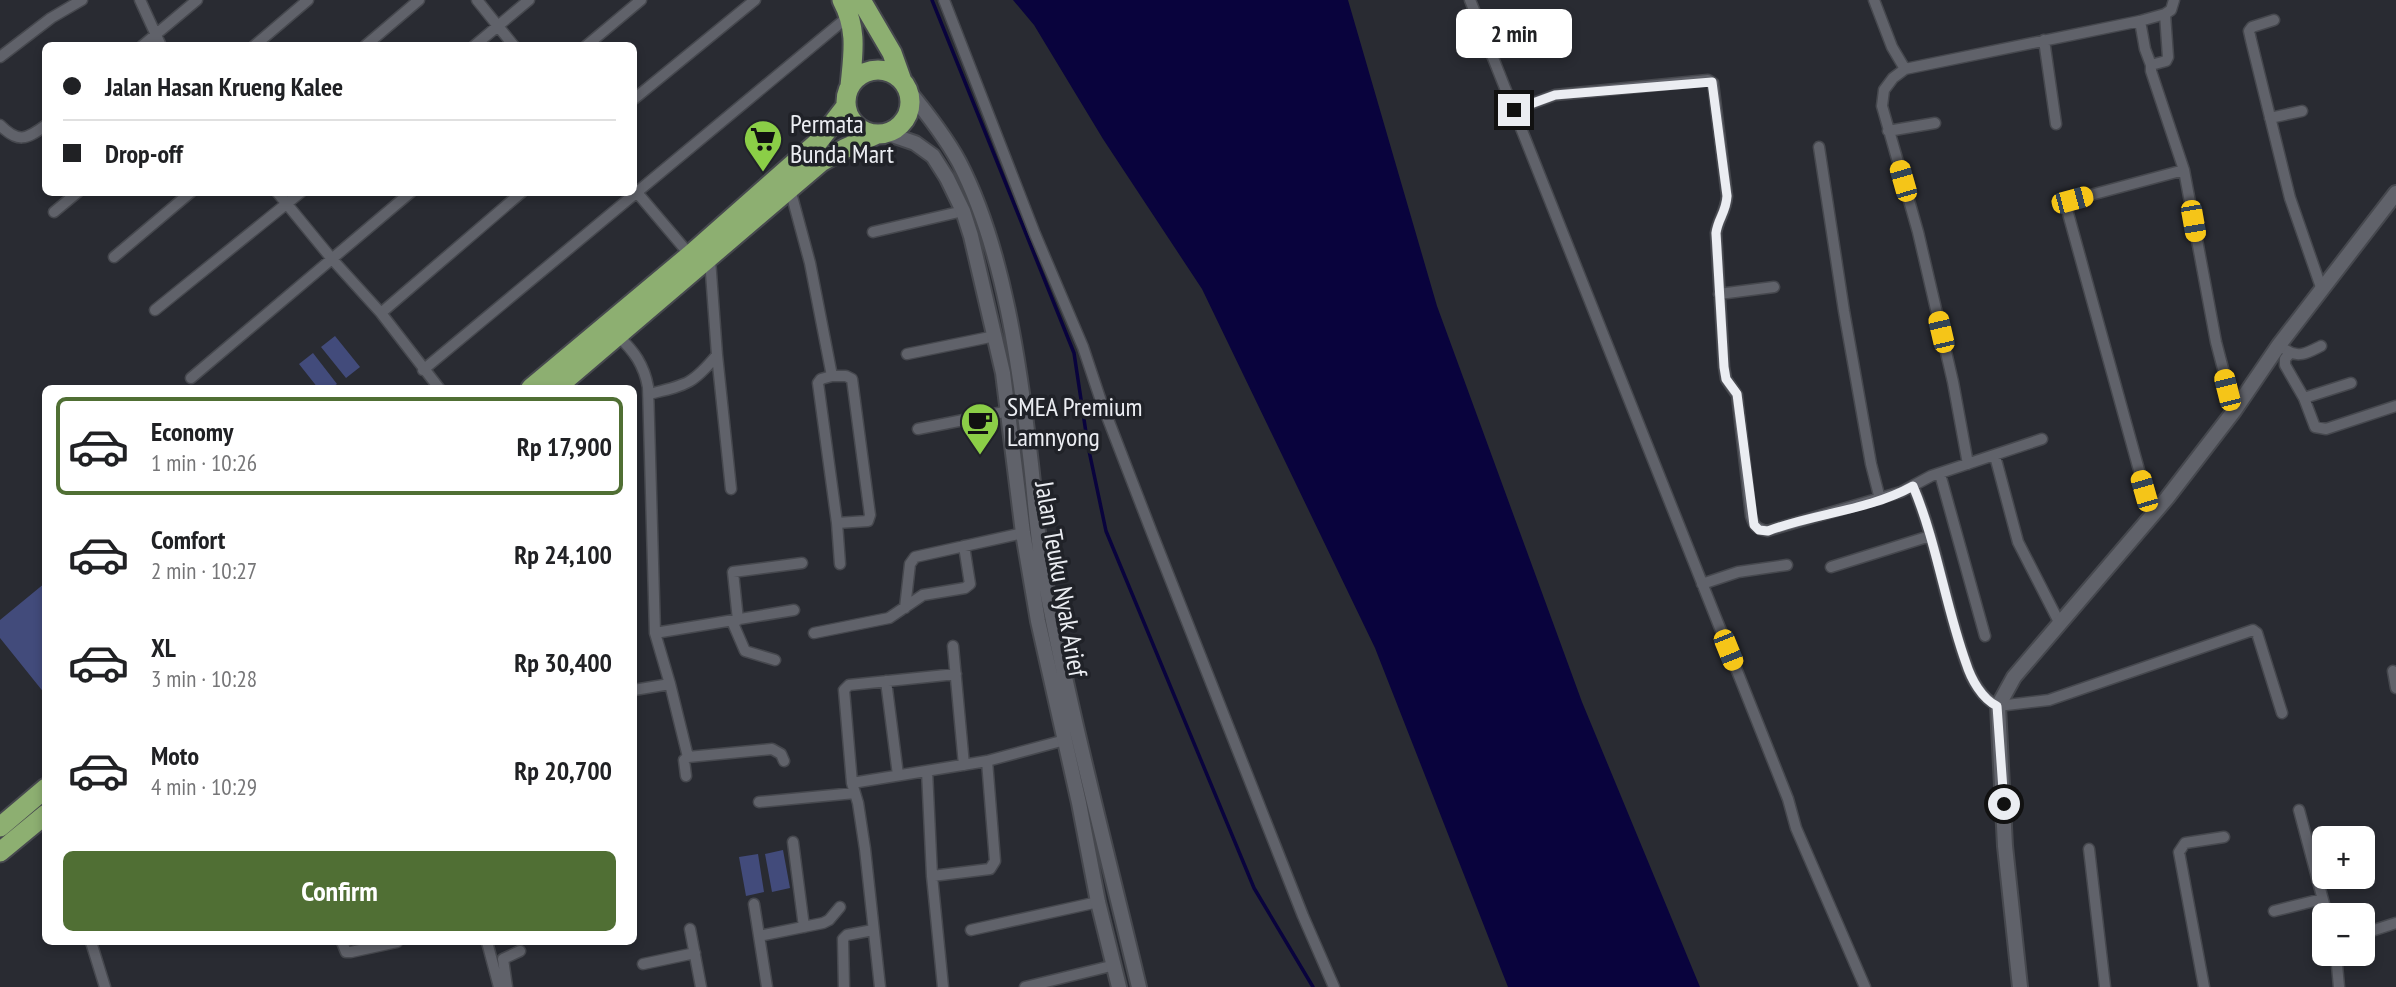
<!DOCTYPE html>
<meta charset="utf-8">
<style>
body{margin:0;font-family:"PT Sans Narrow",sans-serif;background:#f6f6f6;color:#202124;height:100vh;display:flex;flex-direction:column;font-size:26px;white-space:nowrap}
*{box-sizing:border-box;margin:0}
p{font-size:23px;color:#757577}
.icon{flex:none;width:38px;height:38px;fill:none;stroke:currentColor;stroke-width:2;stroke-linecap:round;stroke-linejoin:round}
.map{position:relative;flex:1;overflow:hidden}
.details{position:absolute;left:42px;top:385px;width:595px;height:560px;display:flex;flex-direction:column;background:#fff;border-radius:10px;box-shadow:0 4px 10px #0003}
.details>*{flex:none}
.top-card{position:absolute;left:42px;top:42px;width:595px;height:154px;border-radius:10px;box-shadow:0 4px 10px #0003;display:grid;align-content:center;height:154px;padding:0 21px;background:#fff}
.buttons{position:absolute;left:2312px;top:826px;display:grid;gap:14px}
.buttons a{display:grid;place-items:center;width:63px;height:63px;border-radius:10px;background:#fff;box-shadow:0 4px 10px #0003;font-size:35px}
.end{position:absolute;width:32px;height:32px;margin:-16px;border:9px solid #ebedf2;background:#111;box-shadow:0 0 0 4px #111}
.from{border-radius:50%}
.bubble{position:absolute;height:49px;border-radius:10px;background:#fff;box-shadow:0 4px 10px #0003;font-size:23px;font-weight:600;line-height:49px;text-align:center}
.car{position:absolute;width:21px;height:42px;margin:-21px -10px;border-radius:9px;box-shadow:0 0 5px 2px #0007;background:linear-gradient(#f5c518 24%,#345 0 40%,#f5c518 0 76%,#345 0 86%,#f5c518 0)}
.top-card b{display:flex;align-items:center;gap:24px;height:66px;font-size:26px}
.top-card b+b{border-top:2px solid #e0e0e0}
.top-card i{width:18px;height:18px;background:#202124}
ul{padding:12px 0 0;list-style:none}
li{display:flex;align-items:center;gap:21px;height:98px;margin:0 14px 10px;padding:0 7px;border:4px solid transparent;border-radius:10px}
li div{flex:1}
li b{display:block;font-size:26px}
li em{font-style:normal;font-weight:600}
li.current{border-color:#506f34}
li>.icon{width:63px;height:63px;stroke-width:1.5}
.button{display:flex;gap:14px;margin-top:auto;padding:14px 21px}
.button a{flex:1;height:80px;border-radius:10px;background:#506f34;color:#fff;font-size:28px;font-weight:600;line-height:80px;text-align:center}
.map>svg:first-child{display:block}
</style>
<div class="map">
<svg width="2396" height="987" viewBox="0 0 2396 987">
<rect width="100%" height="100%" fill="#292b32"/>
<path fill="#424b7b" d="M335,336l25,31 -14,11 -25,-31z
M313,353l24,31 -6,4h-13l-19,-24z
M45,583v111l-45,-56v-18z
M783,850l7,38 -18,4 -7,-38z
M758,854l6,38 -18,4 -7,-39z"/>
<path fill="#09033d" d="M1013,0h335l89,306 145,396 118,285h-192l-133,-339 -173,-359 -99,-150 -69,-114z"/>
<g fill="none" stroke-linecap="round" stroke-linejoin="round">
<path stroke="#09033d" stroke-width="3.5" d="M932,0l142,353 14,93 18,85 148,357 59,99"/>
<g stroke="#46484e" stroke-width="13">
<path id="street" d="M140,0l21,46
M477,0l37,46
M944,0l91,234 48,113 18,54 51,132 151,383 31,71
M1470,0l318,799 8,29 69,159
M1874,0l18,47 13,22
M2165,14l3,43 -2,4 -15,4v6l33,99 32,172 18,69
M2274,20l-22,7 -3,4 2,9 39,158 32,92
M2140,21l5,28 6,16
M2044,40l12,84
M142,46l55,-46
M254,46l54,-46
M365,46l54,-46
M474,46l55,-46
M586,46l55,-46
M0,57l51,-39 31,-18
M634,99l121,-99
M1514,110l41,-15 153,-15 5,3 14,113c-1,16 -9,23 -11,37l8,134 2,12 11,16 14,121c3,10 6,13 16,15l134,-39 30,-16 111,-37
M2270,118l32,-7
M0,125c18,18 26,15 46,0
M1888,131l47,-8
M1819,147l25,164 27,153 9,35
M634,189l56,66
M790,189l20,74 22,113 -11,3 -3,4 19,140 3,41
M277,192l55,67 49,54 58,75
M54,212l24,-20
M873,232l90,-21
M114,257l77,-65
M710,259l7,96 14,134
M1719,294l55,-7
M155,310l146,-118
M381,313l141,-121
M619,337c15,14 25,28 29,50l7,246 15,51 -36,6
M2286,350c12,9 23,2 35,-4
M2290,353l-5,6v6l19,33 11,29 11,2 70,-23
M907,354l88,-18
M423,370l427,-355
M832,376h14l6,3 18,136 -2,6 -31,2
M191,378l220,-186
M649,394c37,-9 43,-9 68,-39
M2304,398l47,-15
M918,429l91,-18
M1995,456l23,86 42,82
M1968,464l-15,-82 -35,-150 -36,-126 2,-16 9,-12 12,-9 235,-48 25,-7 6,-4 3,-10
M1940,474l45,162
M1913,486c24,56 32,119 53,177 5,16 16,36 32,43l51,-6 204,-70 4,3 25,80
M2152,517l-86,-311 6,-6 112,-30
M1831,567l99,-31
M1702,584l36,-12 49,-7
M905,608l5,-44 5,-7 108,-24
M738,620l-5,-48 69,-9
M732,621l13,30 30,9
M655,633l139,-23
M814,633l75,-15 34,-23 42,-7 5,-4 -6,-38
M953,646l11,119
M2393,671l3,17
M886,681l12,94
M670,684l18,73 84,-8 9,5 3,7
M927,771l5,105 11,111
M686,776l-2,-16 4,-3
M852,783l135,-22 78,-21
M759,802l96,-9
M2299,810l28,105
M793,842l11,85
M2089,849l16,138
M932,876l58,-7 5,-8 -8,-100
M754,904l13,83
M2274,911l48,-12
M690,929l11,58
M971,930l127,-28
M2362,934l34,-11
M759,936l64,-13 6,-3 11,-13
M91,942l14,45
M342,942l4,10h5l46,-10
M487,942l12,45
M2336,954l3,33
M643,964l52,-11
M507,987l-4,-28 17,-8
M844,987l-1,-48 4,-4 26,-5
M880,987l-15,-138 -7,-46 -6,-20 -8,-93 5,-5 107,-11
M1025,987l90,-22
M2204,987l-25,-135 6,-9 39,-6"/>
</g>
<g stroke="#46484e" stroke-width="18">
<path id="secondary" d="M907,89c19,23 38,47 52,73 45,87 61,206 72,302 4,35 6,71 12,105 26,141 63,279 96,418
M886,133l29,10 18,13 14,22 16,33 8,25 32,137 20,160 15,88 41,182 19,99 21,85
M2020,987l-15,-141 -7,-140 16,-29 153,-179 67,-87 45,-66 117,-152"/>
</g>
<g stroke="#46484e" stroke-width="23">
<path id="highway" d="M842,0c16,30 11,54 8,86
M861,0l31,53 10,28
M846 102a32 32 0 1 1 64 0a32 32 0 1 1-64 0Z
M531,388l159,-133 129,-114 27,-35
M556,388l265,-226 23,-13 33,-15
M0,827l46,-39
M0,852l46,-38"/>
</g>
<use href="#street" stroke="#60626a" stroke-width="10"/>
<use href="#secondary" stroke="#60626a" stroke-width="14"/>
<use href="#highway" stroke="#8daf71" stroke-width="19"/>
</g>
<g fill="none" stroke-linecap="round" stroke-linejoin="round">
<path stroke="#ebedf2" stroke-width="9" d="M1514,110l41,-15 157,-13 15,114c-1,17 -9,22 -11,37l8,134 2,12 11,15 17,131 5,5 9,1c46,-18 100,-20 145,-45 24,57 32,119 53,177 5,16 16,36 31,43l7,98"/>
</g>
<defs>
<g id="supermarket-pin" transform="scale(2.0125)"><path d="M0 17L-7.5 6A9.5 9.5 0 1 1 7.5 6Z" fill="#8bce47" stroke="#202228"/><path d="M-6-5.5h2.5l.6 2H6L4.5 2H-2.5L-4.4-4H-6ZM-1.5 3.2a1.3 1.3 0 1 0 .1 0ZM3 3.2a1.3 1.3 0 1 0 .1 0Z" fill="#111"/></g>
<g id="cafe-pin" transform="scale(2.0125)"><path d="M0 17L-7.5 6A9.5 9.5 0 1 1 7.5 6Z" fill="#8bce47" stroke="#202228"/><path d="M-5.5-4.5H6V0H3Q3 3.5 0 3.5H-2.5Q-5.5 3.5-5.5 0ZM3-3.2v2h1.7v-2ZM-6 4.5H4V6H-6Z" fill="#111"/></g>
</defs>
<g fill-rule="evenodd">
<use href="#supermarket-pin" x="763" y="139"/>
<use href="#cafe-pin" x="980" y="422"/>
</g>
<g text-anchor="middle" stroke-width="7" stroke-linejoin="round" paint-order="stroke">
<g font-size="26" fill="#ebedf2" stroke="#202228" text-anchor="start">
<text x="790" y="133">Permata<tspan x="790" dy="30">Bunda Mart</tspan></text>
<text x="1007" y="416">SMEA Premium<tspan x="1007" dy="30">Lamnyong</tspan></text>
</g>
<g font-size="26" fill="#ebedf2" stroke="#202228">
<text transform="translate(1061 579) rotate(80)" y="9">Jalan Teuku Nyak Arief</text>
</g>
</g>
</svg>
<div class="buttons">
<a>+</a>
<a>−</a>
</div>
<i class="end from" style="left:2004px;top:804px"></i>
<i class="end" style="left:1514px;top:110px"></i>
<div class="bubble" style="left:1456px;top:9px;width:116px">2 min</div>
<i class="car" style="left:1903px;top:181px;rotate:344deg"></i>
<i class="car" style="left:2072px;top:200px;rotate:75deg"></i>
<i class="car" style="left:2193px;top:221px;rotate:170deg"></i>
<i class="car" style="left:1941px;top:332px;rotate:347deg"></i>
<i class="car" style="left:2227px;top:390px;rotate:346deg"></i>
<i class="car" style="left:2144px;top:491px;rotate:344deg"></i>
<i class="car" style="left:1728px;top:650px;rotate:158deg"></i>
<div class="top-card">
<b><i class="from"></i>Jalan Hasan Krueng Kalee</b>
<b><i></i>Drop-off</b>
</div>
<section class="details">
<ul>
<li class="current"><svg class="icon" aria-label="car" viewBox="0 0 24 24"><path d="M5 17H2v-5l4-1 3-4h7l3 4 3 1v5h-3M9 17h6M6 11h13"/><circle cx="7" cy="17" r="2"/><circle cx="17" cy="17" r="2"/></svg><div><b>Economy</b><p>1 min · 10:26</p></div><em>Rp 17,900</em></li>
<li><svg class="icon" aria-label="car" viewBox="0 0 24 24"><path d="M5 17H2v-5l4-1 3-4h7l3 4 3 1v5h-3M9 17h6M6 11h13"/><circle cx="7" cy="17" r="2"/><circle cx="17" cy="17" r="2"/></svg><div><b>Comfort</b><p>2 min · 10:27</p></div><em>Rp 24,100</em></li>
<li><svg class="icon" aria-label="car" viewBox="0 0 24 24"><path d="M5 17H2v-5l4-1 3-4h7l3 4 3 1v5h-3M9 17h6M6 11h13"/><circle cx="7" cy="17" r="2"/><circle cx="17" cy="17" r="2"/></svg><div><b>XL</b><p>3 min · 10:28</p></div><em>Rp 30,400</em></li>
<li><svg class="icon" aria-label="car" viewBox="0 0 24 24"><path d="M5 17H2v-5l4-1 3-4h7l3 4 3 1v5h-3M9 17h6M6 11h13"/><circle cx="7" cy="17" r="2"/><circle cx="17" cy="17" r="2"/></svg><div><b>Moto</b><p>4 min · 10:29</p></div><em>Rp 20,700</em></li>
</ul>
<div class="button"><a>Confirm</a></div>
</section>
</div>
